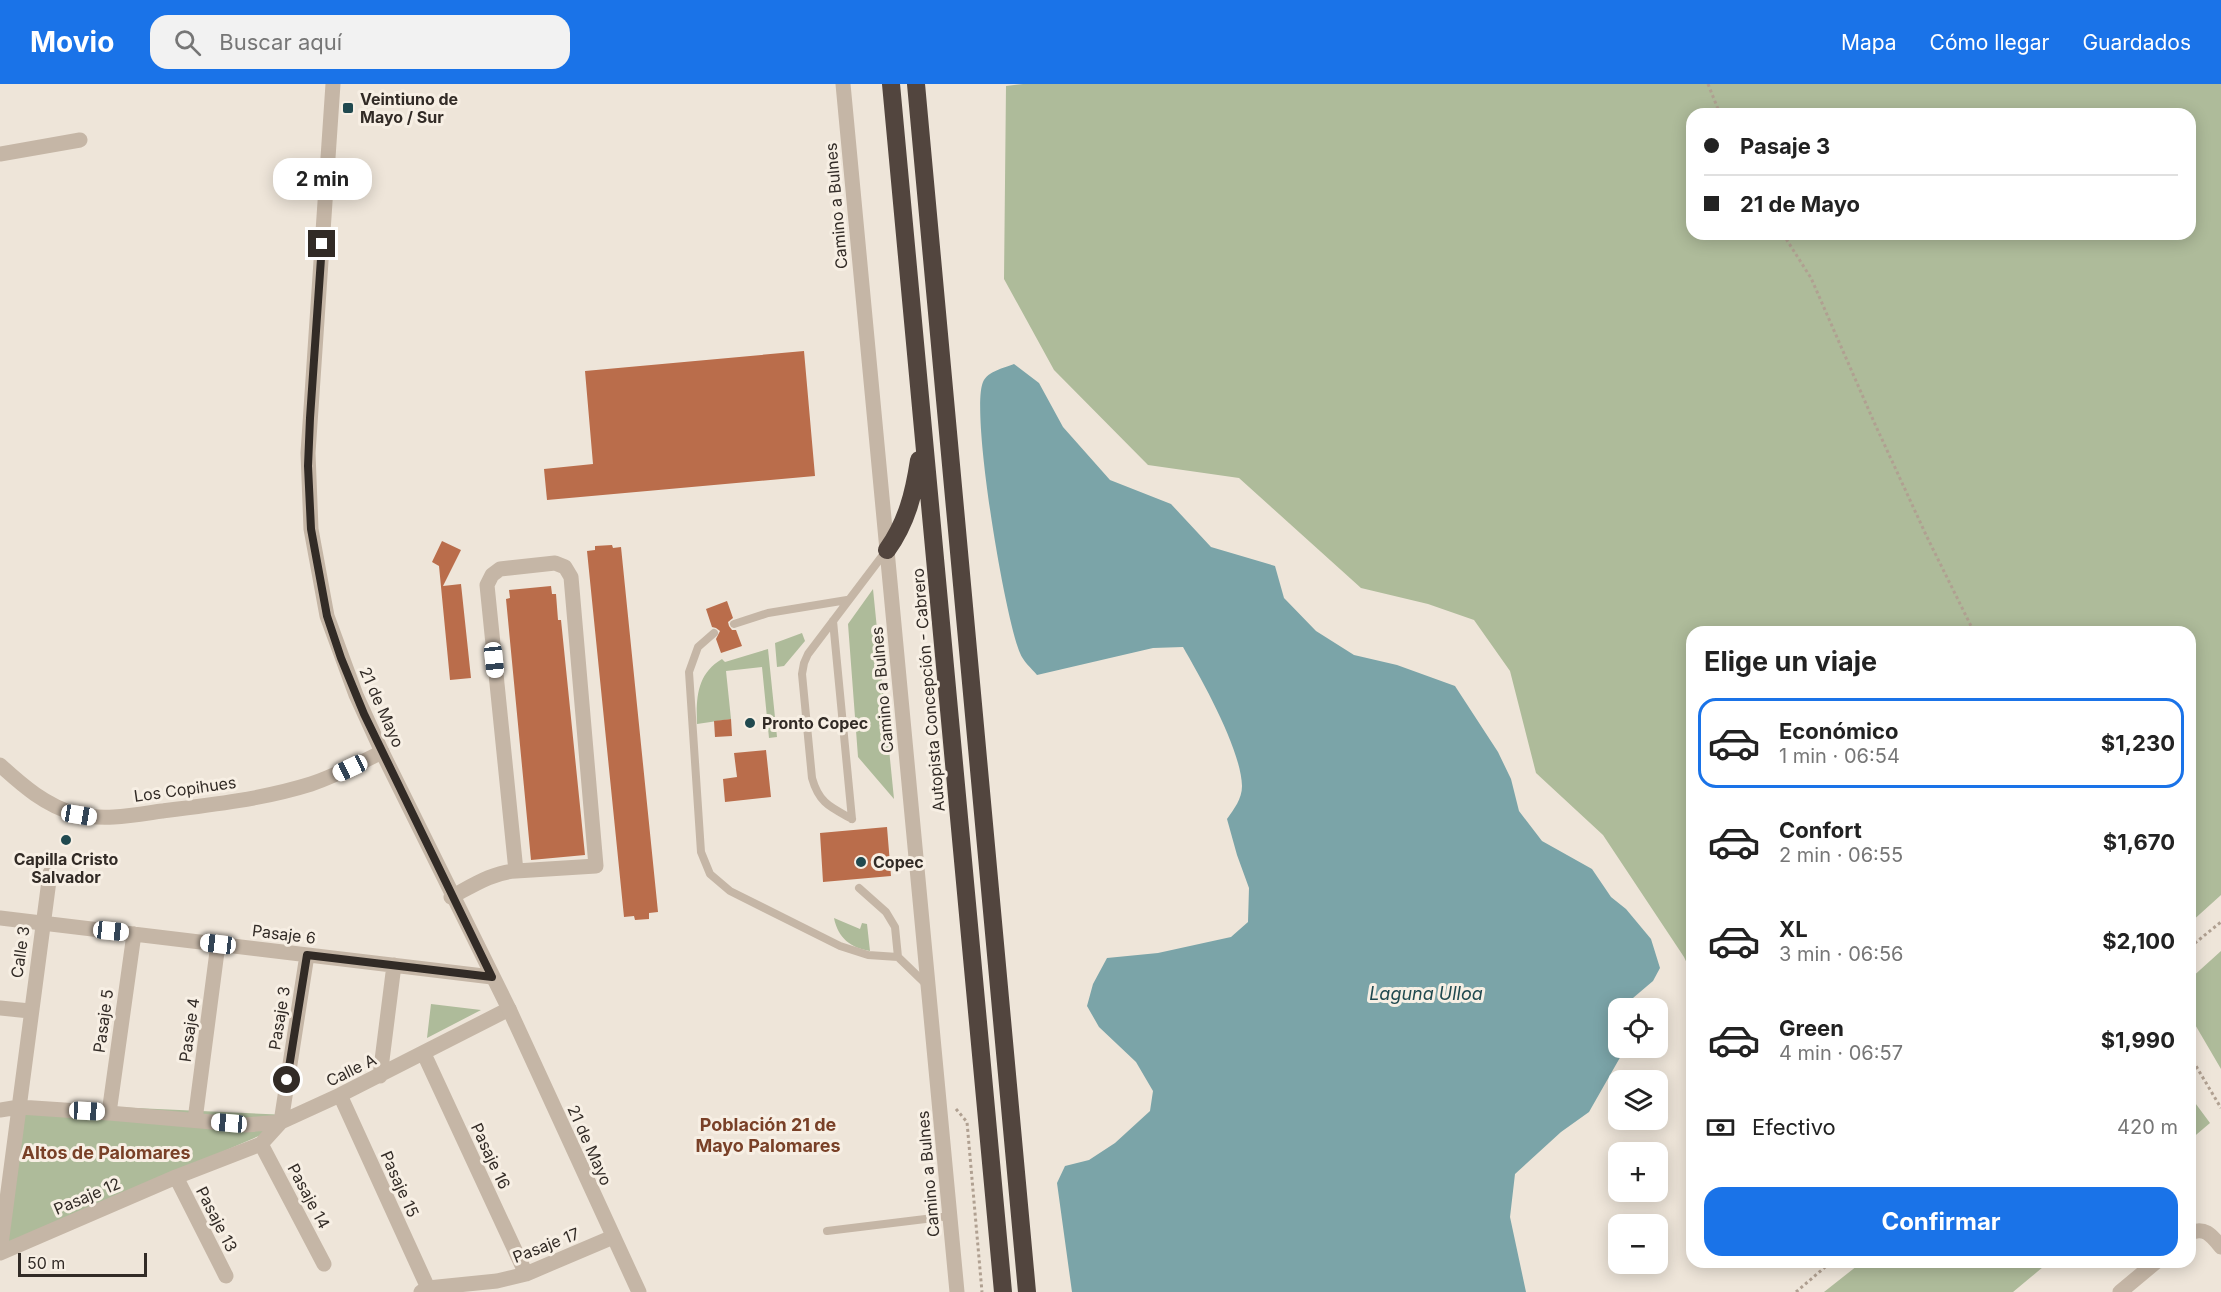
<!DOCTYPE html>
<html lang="es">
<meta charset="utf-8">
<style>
body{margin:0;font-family:Inter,sans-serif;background:#f2f2f2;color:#222;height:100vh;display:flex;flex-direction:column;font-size:22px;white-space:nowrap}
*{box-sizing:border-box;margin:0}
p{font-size:20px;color:#767676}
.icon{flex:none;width:33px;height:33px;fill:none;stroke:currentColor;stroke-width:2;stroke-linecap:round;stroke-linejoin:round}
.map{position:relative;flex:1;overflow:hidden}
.details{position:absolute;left:1686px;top:542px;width:510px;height:642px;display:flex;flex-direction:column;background:#fff;border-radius:18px;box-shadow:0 3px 15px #0003}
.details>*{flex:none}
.banner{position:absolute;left:1686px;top:24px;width:510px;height:132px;border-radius:18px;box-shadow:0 3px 15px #0003;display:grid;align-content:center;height:132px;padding:0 18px;background:#fff}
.controls{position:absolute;left:1608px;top:914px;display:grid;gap:12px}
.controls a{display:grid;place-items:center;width:60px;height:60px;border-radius:12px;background:#fff;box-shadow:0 3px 15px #0003;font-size:30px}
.scale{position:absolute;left:18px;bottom:15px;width:129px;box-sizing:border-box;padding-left:6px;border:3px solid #322b26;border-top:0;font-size:16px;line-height:21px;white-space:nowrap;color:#322b26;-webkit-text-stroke:4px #f7efe4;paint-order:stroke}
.end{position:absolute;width:27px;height:27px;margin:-14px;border:8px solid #322b26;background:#fff;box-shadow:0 0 0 3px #fff}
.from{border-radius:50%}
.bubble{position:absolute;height:42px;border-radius:18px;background:#fff;box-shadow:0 3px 15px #0003;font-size:20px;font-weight:700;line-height:42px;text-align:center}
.car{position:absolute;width:18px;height:36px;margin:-18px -9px;border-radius:8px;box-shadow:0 0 4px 2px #0007;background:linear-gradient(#fff 24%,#345 0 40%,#fff 0 76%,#345 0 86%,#fff 0)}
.banner b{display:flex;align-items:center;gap:21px;height:57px;font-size:22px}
.banner b+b{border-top:2px solid #e0e0e0}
.banner i{width:15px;height:15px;background:#222}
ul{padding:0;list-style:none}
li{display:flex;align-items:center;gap:18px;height:90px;margin:0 12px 9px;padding:0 6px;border:3px solid transparent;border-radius:18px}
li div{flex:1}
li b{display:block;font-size:22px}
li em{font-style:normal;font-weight:700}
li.active{border-color:#1a73e8}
li>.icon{width:54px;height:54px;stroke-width:1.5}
h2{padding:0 18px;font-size:27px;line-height:72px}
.pay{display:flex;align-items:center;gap:15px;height:66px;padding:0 18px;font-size:22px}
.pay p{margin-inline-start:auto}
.action{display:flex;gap:12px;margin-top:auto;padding:12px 18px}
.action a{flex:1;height:69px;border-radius:18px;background:#1a73e8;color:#fff;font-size:24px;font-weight:700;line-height:69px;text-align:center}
header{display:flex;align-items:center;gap:36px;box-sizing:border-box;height:84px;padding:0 30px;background:#1a73e8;color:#fff}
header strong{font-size:28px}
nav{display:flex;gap:33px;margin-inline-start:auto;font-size:21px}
.search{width:420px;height:54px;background:#f2f2f2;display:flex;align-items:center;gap:15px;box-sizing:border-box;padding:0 21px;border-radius:18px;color:#767676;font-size:22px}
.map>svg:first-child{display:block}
</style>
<header>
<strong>Movio</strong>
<div class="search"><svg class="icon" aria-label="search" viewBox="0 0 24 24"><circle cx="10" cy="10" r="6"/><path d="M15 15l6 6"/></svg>Buscar aquí</div>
<nav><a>Mapa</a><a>Cómo llegar</a><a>Guardados</a></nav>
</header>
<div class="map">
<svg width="2221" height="1208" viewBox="0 0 2221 1208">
<rect width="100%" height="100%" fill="#eee5d9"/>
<path fill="#aebb9a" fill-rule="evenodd" d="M1023,0h1198v811l-31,28v-291h-498v342l-8,-17 -81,-122 -67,-62 -26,-102 -36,-51 -46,-16 -67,-16 -122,-110 -91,-13 -94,-95 -50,-91 2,-193zM1692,30h498v120h-498z
M873,505l21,210 -36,-42 -10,-133z
M802,549l3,8 -21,25 -7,1 -2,-24z
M768,565l9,88 -8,1 -7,-71 -36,4 5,48 -34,5c-1,-27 0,-50 25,-65l3,3z
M834,834l26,11 2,-6 5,1 3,27c-19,-3 -32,-13 -36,-33z
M2221,867v118l-31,-53v-37z
M431,920l50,6 -54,28z
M2190,1012l20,27 -20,17z
M26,1019l263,12 -21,17 -263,114z
M1862,1178h187l-36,30h-189z"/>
<path fill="#7ba4a8" d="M1014,280l25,19 24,44 47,53 61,24 40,43 64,19 9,32 32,33 38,24 43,10 58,21 43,66 13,27 8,32 23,30 50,28 19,28 15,12 25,30 9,29 -7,13 -20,17 -3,10h-12v39h8l-37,65 -28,20 -46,42 -5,43 16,75h-454l-15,-109 8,-17 24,-6 26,-17 35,-32 3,-20 -17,-29 -37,-35 -12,-21 6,-22 14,-26 51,-5 73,-16 17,-15 1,-34 -12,-33 -10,-36c7,-10 15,-20 15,-33 -1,-37 -40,-106 -59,-139l-30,1 -116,27c-6,-7 -14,-14 -17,-22 -15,-34 -50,-241 -37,-271 5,-11 21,-14 31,-18z"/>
<path fill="#ba6d4b" d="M804,267l11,125 -268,24 -3,-31 49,-5 -8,-93z
M442,457l19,9 -18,36 18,-2 10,94 -21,2 -11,-114 -7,-4z
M612,461l1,3 8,-1 37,365 -9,1v6l-14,1 -1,-4 -10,1 -37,-366 8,-1v-4z
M551,502l1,8h4l2,26h3l24,235 -54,5 -25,-261 4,-1 -1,-8z
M727,517l6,17 -5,4 1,4 3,4h4l6,16 -21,7 -5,-14 4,-8 -4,-3 -4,-1 -6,-18z
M731,635l1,17 -17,1 -1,-16z
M766,666l5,47 -46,5 -2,-23 14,-2 -3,-24z
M887,743l4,49 -68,6 -3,-49z"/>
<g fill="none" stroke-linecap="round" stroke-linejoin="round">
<path stroke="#b0a091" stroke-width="3" stroke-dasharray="3 3" stroke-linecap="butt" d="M1708,0l12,30
M1783,150l28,44 63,144 53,115 47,95
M2190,863l31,-25
M2190,972l31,52
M956,1025l11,13 15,170
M1796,1208l35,-30"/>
<path stroke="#c5b6a6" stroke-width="8" d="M833,537l19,198
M734,540l34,-11 79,-13
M714,549l-16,14 -9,25 12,180 9,22 20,17 110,55 28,9 30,2 29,28
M852,735c-22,-12 -33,-16 -40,-41l-10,-104 2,-11 4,-9 78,-103
M859,804l27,24 9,15 3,30
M827,1147l123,-15"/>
<path stroke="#c5b6a6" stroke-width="15" d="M0,70l80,-14
M0,681c23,21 46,41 76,49 28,7 58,1 86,-3 50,-6 101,-12 149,-27 24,-8 47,-20 71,-32
M451,813c21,-11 42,-25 65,-26l80,-5 -25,-289 -6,-10 -10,-4 -55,6 -8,6 -5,10 29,286
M0,834l492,59
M0,924l30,3
M424,970l102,220
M380,992l14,-111
M340,1011l88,193
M0,1026l19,-3 90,6 137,12 35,-3 59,-27 169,-86
M109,1029l25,-179
M195,1036l23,-176
M281,1038l26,-167
M261,1060l63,120
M176,1093l50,99
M2190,1149c15,-7 22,3 31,14
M0,1168l50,-379
M0,1169l176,-76 85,-33 20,-22
M421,1208l7,-4 69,-7 29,-7 87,-37
M2120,1208l36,-30"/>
<path stroke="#c5b6a6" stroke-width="15" d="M333,0l-25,369 3,76 16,87 29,79 26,57 127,257 130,283
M843,0l114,1208"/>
<path stroke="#52453e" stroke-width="18" d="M891,0l112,1208
M916,0l111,1208
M887,466c20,-28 27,-57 32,-90"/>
</g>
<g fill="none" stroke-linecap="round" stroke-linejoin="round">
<path stroke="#322b26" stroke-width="8" d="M287,996l20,-125 185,22 -128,-263 -23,-56 -14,-42 -16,-87 -3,-63 2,-48 12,-174"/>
</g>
<g fill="#20494f" stroke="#f7efe4" stroke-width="2">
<rect x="342" y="18" width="12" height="12" rx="3"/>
<circle cx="750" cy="639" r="6"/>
<circle cx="66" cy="756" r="6"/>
<circle cx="861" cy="778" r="6"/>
</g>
<g text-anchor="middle" stroke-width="6" stroke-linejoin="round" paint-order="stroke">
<g font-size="16" font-weight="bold" fill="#322b26" stroke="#f7efe4" text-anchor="start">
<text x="360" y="21">Veintiuno de<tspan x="360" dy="18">Mayo / Sur</tspan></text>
<text x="762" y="645">Pronto Copec</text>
<text x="66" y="781" text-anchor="middle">Capilla Cristo<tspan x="66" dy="18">Salvador</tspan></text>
<text x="873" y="784">Copec</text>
</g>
<g font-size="16" fill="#322b26" stroke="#f7efe4">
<text transform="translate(836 122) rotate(-95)" y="6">Camino a Bulnes</text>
<text transform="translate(882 606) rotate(-95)" y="6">Camino a Bulnes</text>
<text transform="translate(928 606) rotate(-95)" y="6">Autopista Concepción - Cabrero</text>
<text transform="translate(382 623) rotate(66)" y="6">21 de Mayo</text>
<text transform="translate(185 705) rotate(-8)" y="6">Los Copihues</text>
<text transform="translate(284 850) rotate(7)" y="6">Pasaje 6</text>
<text transform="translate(20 868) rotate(-82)" y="6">Calle 3</text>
<text transform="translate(279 934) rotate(-81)" y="6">Pasaje 3</text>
<text transform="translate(103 937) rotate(-82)" y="6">Pasaje 5</text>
<text transform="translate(189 946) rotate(-82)" y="6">Pasaje 4</text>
<text transform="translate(351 986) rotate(-26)" y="6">Calle A</text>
<text transform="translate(590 1061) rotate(66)" y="6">21 de Mayo</text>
<text transform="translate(491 1072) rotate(65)" y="6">Pasaje 16</text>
<text transform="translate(928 1090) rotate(-95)" y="6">Camino a Bulnes</text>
<text transform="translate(400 1100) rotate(66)" y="6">Pasaje 15</text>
<text transform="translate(87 1112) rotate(-23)" y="6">Pasaje 12</text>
<text transform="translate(309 1112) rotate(62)" y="6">Pasaje 14</text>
<text transform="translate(217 1135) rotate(63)" y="6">Pasaje 13</text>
<text transform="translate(546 1161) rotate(-21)" y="6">Pasaje 17</text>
</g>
<g font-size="18" font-style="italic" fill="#20494f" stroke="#f7efe4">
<text x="1426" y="916">Laguna Ulloa</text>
</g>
<g font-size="18" font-weight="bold" fill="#794027" stroke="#f7efe4">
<text x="768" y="1047">Población 21 de<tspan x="768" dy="21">Mayo Palomares</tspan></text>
<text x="106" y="1075">Altos de Palomares</text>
</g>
</g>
</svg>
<div class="controls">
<a><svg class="icon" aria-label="locate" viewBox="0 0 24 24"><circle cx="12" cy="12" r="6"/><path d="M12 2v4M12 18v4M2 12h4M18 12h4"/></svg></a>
<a><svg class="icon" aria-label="layers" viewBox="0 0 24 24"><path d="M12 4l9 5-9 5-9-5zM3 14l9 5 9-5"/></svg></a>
<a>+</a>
<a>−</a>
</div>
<div class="scale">50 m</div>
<i class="end from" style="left:287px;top:996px"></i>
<i class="end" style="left:322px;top:160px"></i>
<div class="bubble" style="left:273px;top:74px;width:99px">2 min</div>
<i class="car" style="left:494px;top:576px;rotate:174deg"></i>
<i class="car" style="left:350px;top:684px;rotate:245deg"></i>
<i class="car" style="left:79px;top:731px;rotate:99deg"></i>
<i class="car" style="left:111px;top:847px;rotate:96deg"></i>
<i class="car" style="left:218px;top:860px;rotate:277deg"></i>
<i class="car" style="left:87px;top:1027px;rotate:93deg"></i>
<i class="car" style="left:229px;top:1039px;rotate:275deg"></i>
<div class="banner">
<b><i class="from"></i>Pasaje 3</b>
<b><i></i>21 de Mayo</b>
</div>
<section class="details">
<h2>Elige un viaje</h2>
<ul>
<li class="active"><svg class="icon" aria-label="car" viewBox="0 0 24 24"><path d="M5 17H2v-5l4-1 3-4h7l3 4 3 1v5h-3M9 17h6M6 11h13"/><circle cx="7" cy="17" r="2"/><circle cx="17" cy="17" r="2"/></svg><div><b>Económico</b><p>1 min · 06:54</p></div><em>$1,230</em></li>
<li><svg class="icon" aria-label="car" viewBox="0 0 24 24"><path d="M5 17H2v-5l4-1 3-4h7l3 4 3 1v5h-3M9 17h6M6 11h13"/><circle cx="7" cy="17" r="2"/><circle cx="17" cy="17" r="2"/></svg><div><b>Confort</b><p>2 min · 06:55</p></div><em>$1,670</em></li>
<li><svg class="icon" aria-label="car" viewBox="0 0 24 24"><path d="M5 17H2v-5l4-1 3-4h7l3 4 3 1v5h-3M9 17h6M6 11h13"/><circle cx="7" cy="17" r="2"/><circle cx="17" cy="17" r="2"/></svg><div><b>XL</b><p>3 min · 06:56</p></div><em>$2,100</em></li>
<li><svg class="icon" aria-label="car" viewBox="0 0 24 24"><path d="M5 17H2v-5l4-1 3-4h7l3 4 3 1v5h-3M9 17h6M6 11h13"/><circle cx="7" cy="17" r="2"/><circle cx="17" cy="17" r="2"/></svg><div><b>Green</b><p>4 min · 06:57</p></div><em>$1,990</em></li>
</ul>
<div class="pay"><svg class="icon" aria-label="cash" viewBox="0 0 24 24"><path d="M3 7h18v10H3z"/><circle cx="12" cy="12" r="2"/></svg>Efectivo<p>420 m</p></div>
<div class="action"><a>Confirmar</a></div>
</section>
</div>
